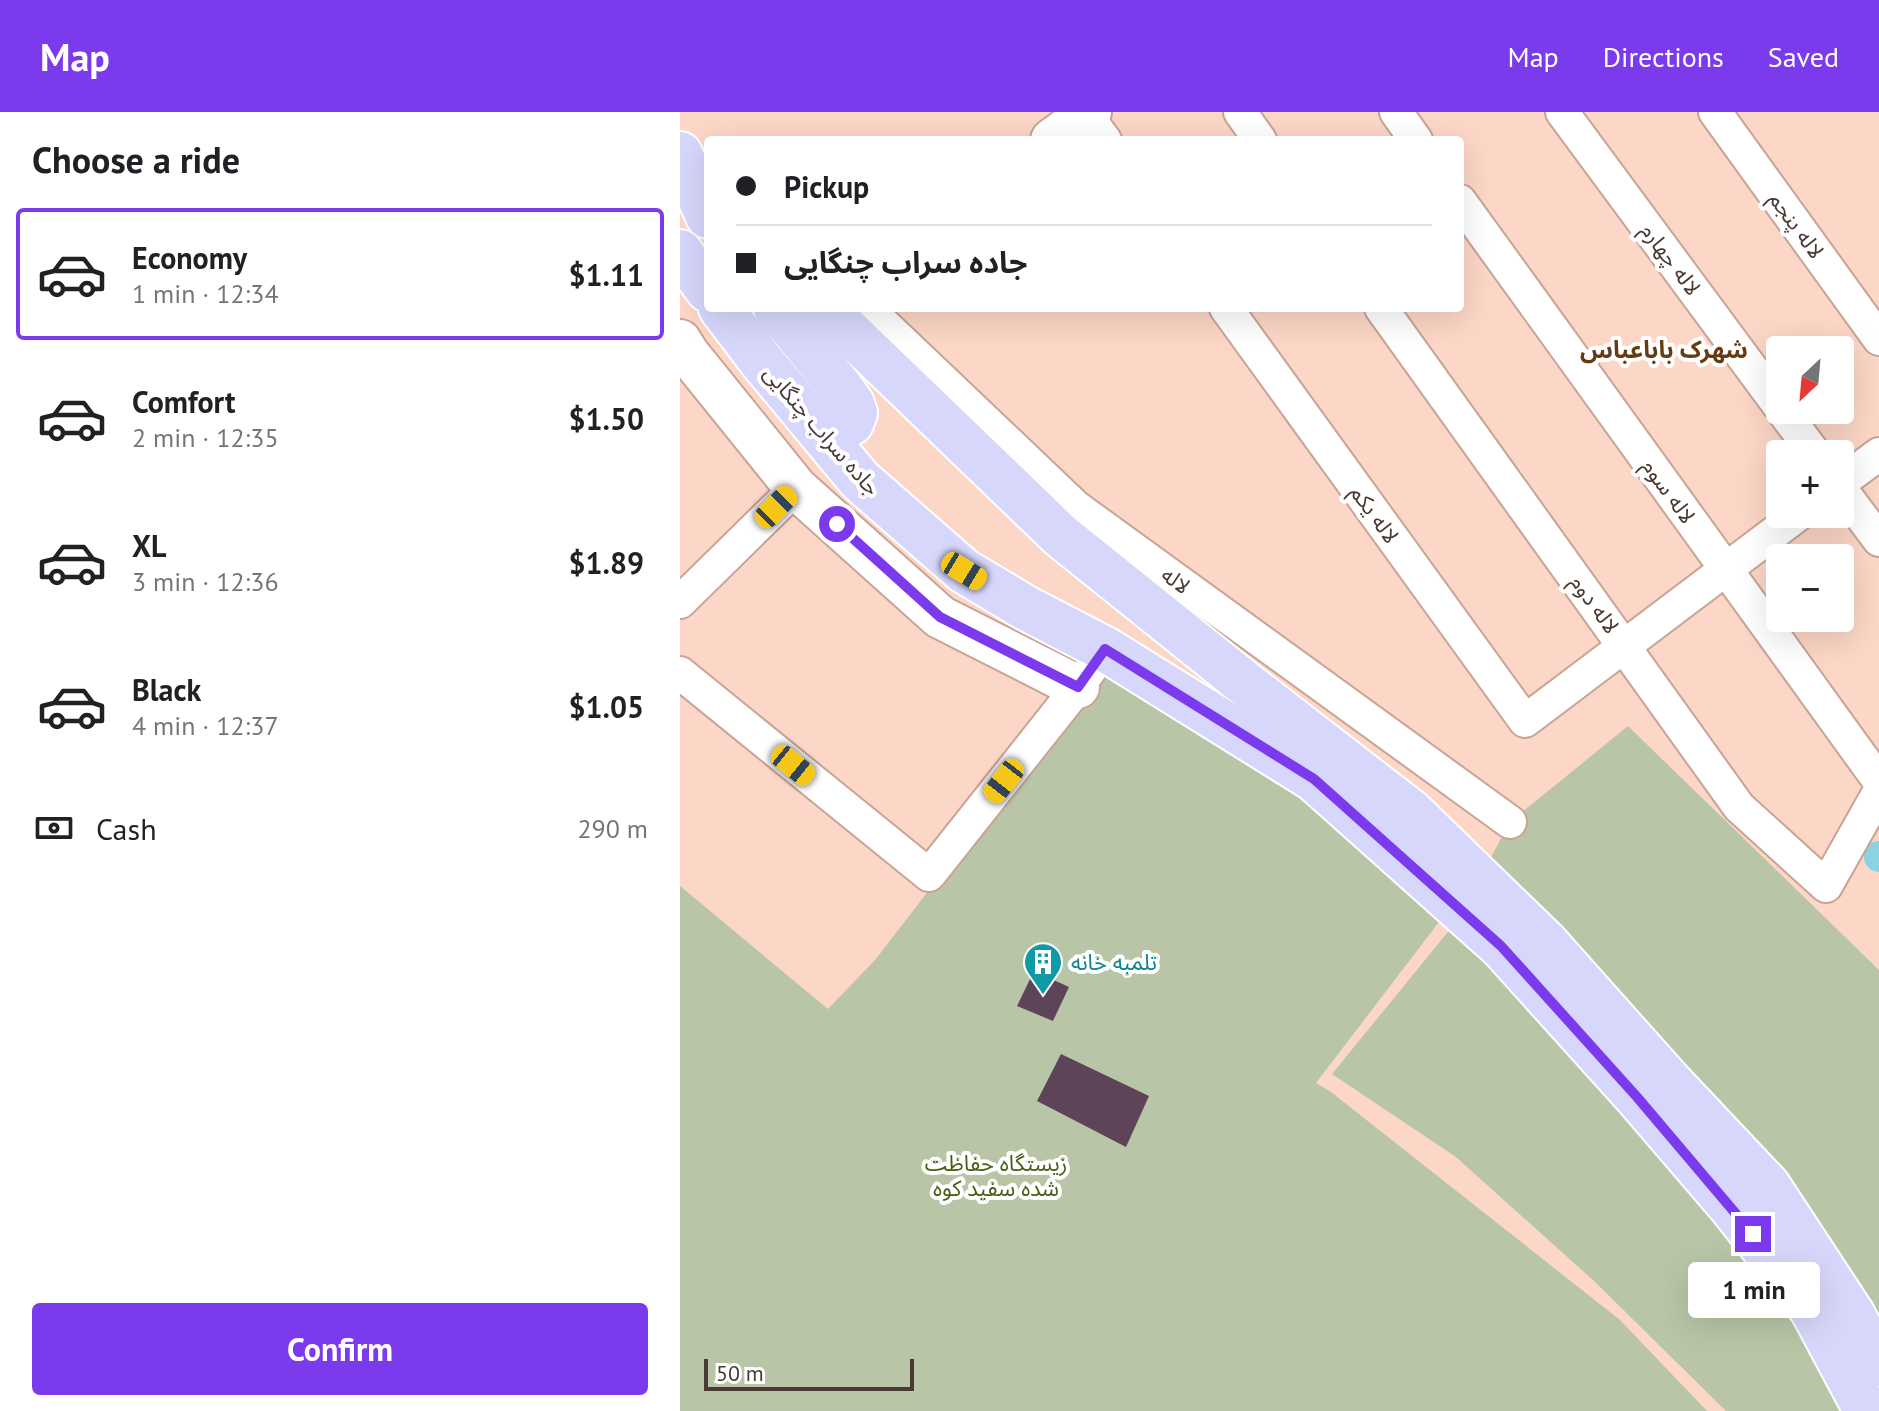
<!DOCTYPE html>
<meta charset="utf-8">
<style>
body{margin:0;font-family:"PT Sans","Noto Sans Arabic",sans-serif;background:#f2f2f2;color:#202124;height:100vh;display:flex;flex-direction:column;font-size:30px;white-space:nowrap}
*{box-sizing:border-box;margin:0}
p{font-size:26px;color:#757577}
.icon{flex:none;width:44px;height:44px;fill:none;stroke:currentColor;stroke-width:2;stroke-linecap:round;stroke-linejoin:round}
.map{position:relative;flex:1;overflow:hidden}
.panel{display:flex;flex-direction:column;background:#fff;width:680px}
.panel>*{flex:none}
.hud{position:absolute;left:24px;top:24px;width:760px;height:176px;border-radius:8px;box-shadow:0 8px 32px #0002;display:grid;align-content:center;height:176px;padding:0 32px;background:#fff}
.needle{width:52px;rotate:206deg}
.buttons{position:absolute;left:1086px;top:224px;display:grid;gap:16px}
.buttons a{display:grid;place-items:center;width:88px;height:88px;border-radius:8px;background:#fff;box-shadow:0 8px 32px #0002;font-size:40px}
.scale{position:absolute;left:24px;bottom:20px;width:210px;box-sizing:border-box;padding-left:8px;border:4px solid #483933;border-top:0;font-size:22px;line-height:28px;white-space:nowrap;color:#483933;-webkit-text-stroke:6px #fff;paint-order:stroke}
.end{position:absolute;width:36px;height:36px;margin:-18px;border:10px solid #7c3aed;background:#fff;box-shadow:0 0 0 4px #fff}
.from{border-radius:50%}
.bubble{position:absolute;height:56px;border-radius:8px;background:#fff;box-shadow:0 8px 32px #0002;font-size:26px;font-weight:700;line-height:56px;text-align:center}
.car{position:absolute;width:24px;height:48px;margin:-24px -12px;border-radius:10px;box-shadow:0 0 6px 2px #0007;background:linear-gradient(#f5c518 24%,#345 0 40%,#f5c518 0 76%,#345 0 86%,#f5c518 0)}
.hud b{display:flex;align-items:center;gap:28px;height:76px;font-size:30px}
.hud b+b{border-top:2px solid #e0e0e0}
.hud i{width:20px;height:20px;background:#202124}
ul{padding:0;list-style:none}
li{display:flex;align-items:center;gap:24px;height:132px;margin:0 16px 12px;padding:0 16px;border:4px solid transparent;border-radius:8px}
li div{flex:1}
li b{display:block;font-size:30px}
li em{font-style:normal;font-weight:700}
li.current{border-color:#7c3aed}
li>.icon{width:72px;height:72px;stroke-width:1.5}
h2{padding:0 32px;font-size:36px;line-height:96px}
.pay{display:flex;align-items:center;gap:20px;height:88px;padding:0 32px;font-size:30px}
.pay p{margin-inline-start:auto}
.button{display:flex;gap:16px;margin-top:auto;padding:16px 32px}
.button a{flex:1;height:92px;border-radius:8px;background:#7c3aed;color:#fff;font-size:32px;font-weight:700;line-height:92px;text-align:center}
header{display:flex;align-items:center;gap:48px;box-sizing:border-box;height:112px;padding:0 40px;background:#7c3aed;color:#fff}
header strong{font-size:38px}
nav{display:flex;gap:44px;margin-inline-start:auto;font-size:28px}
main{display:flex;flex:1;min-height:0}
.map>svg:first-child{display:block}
</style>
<header>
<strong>Map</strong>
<nav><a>Map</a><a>Directions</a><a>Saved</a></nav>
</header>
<main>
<section class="panel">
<h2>Choose a ride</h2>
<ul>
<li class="current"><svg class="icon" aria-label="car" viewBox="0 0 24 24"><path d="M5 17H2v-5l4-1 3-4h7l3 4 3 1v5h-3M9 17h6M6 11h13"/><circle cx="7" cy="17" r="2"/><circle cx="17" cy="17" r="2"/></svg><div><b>Economy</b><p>1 min · 12:34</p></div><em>$1.11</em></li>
<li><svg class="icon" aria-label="car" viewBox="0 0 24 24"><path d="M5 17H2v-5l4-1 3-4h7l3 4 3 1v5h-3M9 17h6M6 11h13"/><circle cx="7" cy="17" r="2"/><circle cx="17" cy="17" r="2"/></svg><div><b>Comfort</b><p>2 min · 12:35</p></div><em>$1.50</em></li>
<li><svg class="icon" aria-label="car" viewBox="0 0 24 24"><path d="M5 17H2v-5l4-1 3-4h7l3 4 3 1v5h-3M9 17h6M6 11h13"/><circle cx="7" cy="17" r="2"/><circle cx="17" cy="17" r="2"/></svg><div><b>XL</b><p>3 min · 12:36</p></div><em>$1.89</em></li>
<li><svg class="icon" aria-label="car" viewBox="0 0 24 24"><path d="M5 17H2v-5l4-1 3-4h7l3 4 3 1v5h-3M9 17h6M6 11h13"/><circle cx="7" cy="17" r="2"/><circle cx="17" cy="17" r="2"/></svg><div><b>Black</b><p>4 min · 12:37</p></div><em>$1.05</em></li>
</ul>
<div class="pay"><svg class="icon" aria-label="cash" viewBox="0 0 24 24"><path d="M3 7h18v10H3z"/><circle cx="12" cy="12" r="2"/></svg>Cash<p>290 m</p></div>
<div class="button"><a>Confirm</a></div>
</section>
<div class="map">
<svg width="1199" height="1299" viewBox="0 0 1199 1299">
<rect width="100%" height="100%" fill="#fcd6c6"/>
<path fill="#b8c6a7" d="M420,557l203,126 139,123 -126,165 15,9 289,228 87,91h-1027v-525l148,123 47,-49z
M948,614l251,244v441h-153l-132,-130 -138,-124 -124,-83 124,-152 54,-100z"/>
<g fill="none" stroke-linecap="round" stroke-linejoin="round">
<path stroke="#8ad3e0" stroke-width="30" d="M1199,744v1"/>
</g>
<path fill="#5e4458" d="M354,859l35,16 -16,34 -36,-15z
M381,942l88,42 -23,51 -89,-46z"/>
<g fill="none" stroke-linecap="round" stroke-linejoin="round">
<g stroke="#c8a495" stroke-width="36">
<path id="minor" d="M404,0l21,28
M560,0l20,28
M716,0l20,28
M882,0l218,295
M1035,0l164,227
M780,89l419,580
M187,196l209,199 434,315
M546,196l299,413 274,-207
M701,196l358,499 87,79 53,-94
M1102,298l33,44
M1160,371l39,-29
M1160,376l39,52
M0,490l116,-114
M0,561l249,202 149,-188 27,-38"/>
</g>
<g stroke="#c8a495" stroke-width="46">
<path id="tertiary" d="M372,28l38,-28
M0,229l8,13 108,134 144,129 138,70"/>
</g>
<g stroke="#fff" stroke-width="48">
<path id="primary" d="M0,42l28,62
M0,140l28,38
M41,196l41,54 98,118 104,91 62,37 79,41 209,130 187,167 136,151 96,112 79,100 48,90 10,12
M96,196l63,78 13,18 3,9 -4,10 -27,14
M149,196l15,19 217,209 182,146 168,130 134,130 124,139 99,105 84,128 27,50"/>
</g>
<use href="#minor" stroke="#fff" stroke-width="32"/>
<use href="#tertiary" stroke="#fff" stroke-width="42"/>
<use href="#primary" stroke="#d7d7fc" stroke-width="44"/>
</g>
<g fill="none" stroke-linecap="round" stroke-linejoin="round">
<path stroke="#7c3aed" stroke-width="10" d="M157,412l103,93 138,70 27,-38 209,130 187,167 136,151 116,137"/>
</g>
<defs>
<g id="building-pin" transform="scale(2)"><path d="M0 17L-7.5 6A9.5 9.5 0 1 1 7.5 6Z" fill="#0f9aa8" stroke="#fff"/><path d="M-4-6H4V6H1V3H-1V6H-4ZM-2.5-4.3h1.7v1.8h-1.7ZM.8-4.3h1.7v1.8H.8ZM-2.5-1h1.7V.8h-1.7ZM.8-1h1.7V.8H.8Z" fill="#fff"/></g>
</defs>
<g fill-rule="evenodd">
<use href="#building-pin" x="363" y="850"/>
</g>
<g text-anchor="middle" stroke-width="8" stroke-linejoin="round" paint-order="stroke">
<g font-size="22" fill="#483933" stroke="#fff">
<text transform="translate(1117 113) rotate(54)" y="8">لاله پنجم</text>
<text transform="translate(991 147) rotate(53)" y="8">لاله چهارم</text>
<text transform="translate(142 318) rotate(49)" y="8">جاده سراب چنگایی</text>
<text transform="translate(989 379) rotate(54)" y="8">لاله سوم</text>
<text transform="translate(695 402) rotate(54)" y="8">لاله یکم</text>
<text transform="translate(496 468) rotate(36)" y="8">لاله</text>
<text transform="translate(915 492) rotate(54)" y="8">لاله دوم</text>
</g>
<g font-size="22" fill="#0d838f" stroke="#fff" text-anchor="start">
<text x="391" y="858">تلمبه خانه</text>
</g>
<g font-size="22" fill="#455f13" stroke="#fff">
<text x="316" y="1059">زیستگاه حفاظت<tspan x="316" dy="25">شده سفید کوه</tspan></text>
</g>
<g font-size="24" font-weight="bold" fill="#653c11" stroke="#fff">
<text x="984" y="246">شهرک باباعباس</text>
</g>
</g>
</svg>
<div class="buttons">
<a><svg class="needle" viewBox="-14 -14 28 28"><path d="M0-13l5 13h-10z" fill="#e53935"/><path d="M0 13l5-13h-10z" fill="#757577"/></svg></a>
<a>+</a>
<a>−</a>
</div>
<div class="scale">50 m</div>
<i class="end from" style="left:157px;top:412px"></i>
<i class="end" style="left:1073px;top:1122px"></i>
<div class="bubble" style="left:1008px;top:1150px;width:132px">1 min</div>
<i class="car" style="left:96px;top:395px;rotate:45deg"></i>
<i class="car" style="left:284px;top:459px;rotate:121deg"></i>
<i class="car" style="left:113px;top:653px;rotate:129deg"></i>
<i class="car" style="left:324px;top:669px;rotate:218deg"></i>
<div class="hud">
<b><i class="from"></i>Pickup</b>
<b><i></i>جاده سراب چنگایی</b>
</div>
</div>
</main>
